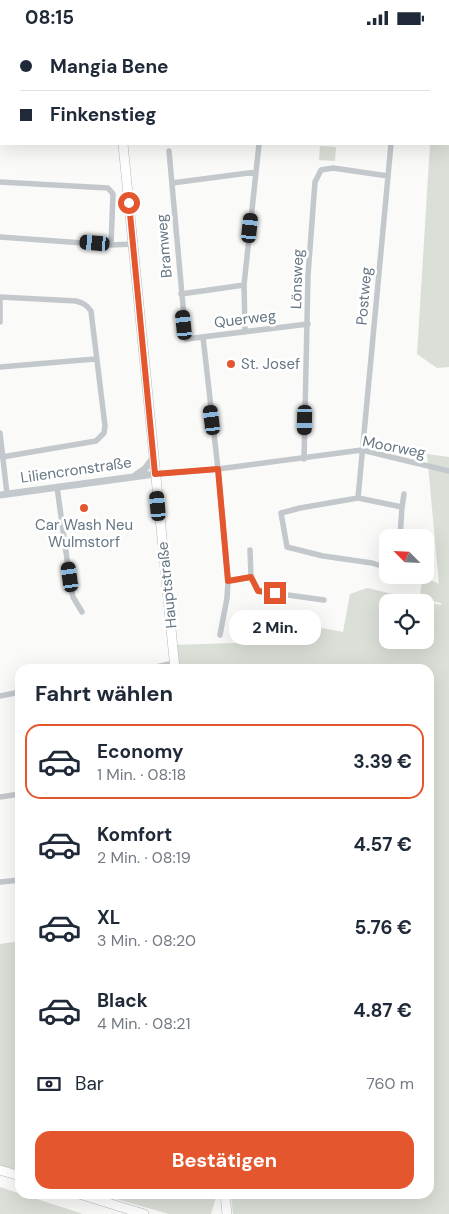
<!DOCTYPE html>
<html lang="de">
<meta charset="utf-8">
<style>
body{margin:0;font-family:"DM Sans",sans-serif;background:#f2f2f3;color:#1f2937;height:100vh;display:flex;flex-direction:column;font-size:19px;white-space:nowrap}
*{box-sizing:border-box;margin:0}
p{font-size:16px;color:#747a83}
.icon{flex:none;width:28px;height:28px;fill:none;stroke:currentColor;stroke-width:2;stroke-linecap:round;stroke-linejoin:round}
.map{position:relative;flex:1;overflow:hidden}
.sheet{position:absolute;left:15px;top:629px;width:419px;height:535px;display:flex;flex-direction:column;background:#fff;border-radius:15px;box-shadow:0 5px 20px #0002}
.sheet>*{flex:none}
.banner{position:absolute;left:0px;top:0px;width:450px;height:110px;box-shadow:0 5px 20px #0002;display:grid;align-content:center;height:110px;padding:0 20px;background:#fff}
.needle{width:32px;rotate:294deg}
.buttons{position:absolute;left:379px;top:494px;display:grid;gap:10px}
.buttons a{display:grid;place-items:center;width:55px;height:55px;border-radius:10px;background:#fff;box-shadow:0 5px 20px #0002;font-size:25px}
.end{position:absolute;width:22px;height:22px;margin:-11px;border:6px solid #e4572e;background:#fff;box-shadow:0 0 0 2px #fff}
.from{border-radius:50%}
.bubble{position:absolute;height:35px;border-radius:15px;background:#fff;box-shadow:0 5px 20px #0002;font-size:16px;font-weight:700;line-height:35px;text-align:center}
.car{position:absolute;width:15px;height:30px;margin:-15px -8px;border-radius:6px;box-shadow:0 0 4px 1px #0007;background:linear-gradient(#222 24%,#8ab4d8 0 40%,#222 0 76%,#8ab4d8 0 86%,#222 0)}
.banner b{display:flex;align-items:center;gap:18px;height:48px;font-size:19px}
.banner b+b{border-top:1px solid #e0e1e3}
.banner i{width:12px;height:12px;background:#1f2937}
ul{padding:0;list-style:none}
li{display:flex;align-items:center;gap:15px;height:75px;margin:0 10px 8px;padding:0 10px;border:2px solid transparent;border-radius:15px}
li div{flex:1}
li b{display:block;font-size:19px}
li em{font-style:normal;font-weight:700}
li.active{border-color:#e4572e}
li>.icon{width:45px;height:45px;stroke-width:1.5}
h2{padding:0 20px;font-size:22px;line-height:60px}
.pay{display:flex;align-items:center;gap:12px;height:55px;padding:0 20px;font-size:19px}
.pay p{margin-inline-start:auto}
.action{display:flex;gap:10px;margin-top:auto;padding:10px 20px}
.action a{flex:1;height:58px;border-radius:15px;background:#e4572e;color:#fff;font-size:20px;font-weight:700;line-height:58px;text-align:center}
.status{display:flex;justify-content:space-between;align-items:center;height:35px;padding:0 25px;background:#fff;direction:ltr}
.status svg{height:14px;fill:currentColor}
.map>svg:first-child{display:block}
</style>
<div class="status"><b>08:15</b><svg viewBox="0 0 49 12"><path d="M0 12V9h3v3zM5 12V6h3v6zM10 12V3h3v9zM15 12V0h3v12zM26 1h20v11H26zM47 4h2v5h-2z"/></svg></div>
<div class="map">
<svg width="449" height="1179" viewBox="0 0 449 1179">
<rect width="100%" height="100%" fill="#fafaf8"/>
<path fill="#dadfd7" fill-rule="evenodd" d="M449,11v321l-12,1 -20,-14 13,-210h19z
M320,111l16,1 -1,14 -16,-1z
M427,419l22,3v757h-216l-2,-20h198v-525h-252l-3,-24 88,-3 7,-24 74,14 7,-38 17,-6 74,17v-2l-21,-5 2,-20 2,-1 15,7zM388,568h37v37h-37z
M20,906v230l-20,-6v-221z
M0,1152l83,27h-83z
M99,1159h118l-6,20h-42z"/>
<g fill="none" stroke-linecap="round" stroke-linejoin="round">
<g stroke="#b5babe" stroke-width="10">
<path id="primary" d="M112,0v1
M123,109l52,525
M0,1135l20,6
M79,1159l65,20
M225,1159l2,20"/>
</g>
<path stroke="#c3c8cc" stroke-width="5.5" d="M0,100h1
M169,116l17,188 122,-15
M0,147l108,6 5,6 -2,51
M172,148l84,-11
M0,202l111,8 22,-1
M181,259l63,-9
M0,262l76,4c7,2 11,4 15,10l14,115 -1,7 -8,8 -94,16
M0,287v-25
M245,297l-1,-47 15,-141
M203,302l15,132 10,112 -1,17 -7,37
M0,332l95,-8
M0,398l7,61
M304,424l4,-184 7,-93 6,-12 12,-2 55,8
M155,439l63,-5 144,-19 87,21
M57,452l14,101 2,9 9,15
M358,463l33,-354
M402,472l2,-13
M250,515l1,27
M388,533l-16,-5 -49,-7 -36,-9 -6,-34 19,-5 58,-10 44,9 -2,30
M228,546l23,-4 8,14 65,9
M147,634l27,-6
M0,661l20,-4
M0,762l20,-3
M0,847l20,-2"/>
<path stroke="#c3c8cc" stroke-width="7" d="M0,45h1
M136,440l9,-6 8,-11
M0,460l155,-21"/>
<use href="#primary" stroke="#fff" stroke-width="9"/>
</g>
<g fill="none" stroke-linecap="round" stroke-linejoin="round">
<path stroke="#e4572e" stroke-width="6" d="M129,168l26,271 63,-5 10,112 23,-4 7,14 17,2"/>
</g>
<g fill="#e4572e" stroke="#fff" stroke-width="2">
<circle cx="231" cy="329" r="5"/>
<circle cx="84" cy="473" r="5"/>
</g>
<g text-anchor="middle" stroke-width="5" stroke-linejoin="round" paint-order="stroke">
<g font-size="15" fill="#657683" stroke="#fff">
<text transform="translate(164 211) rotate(-95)" y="5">Bramweg</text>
<text transform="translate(297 244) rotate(-88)" y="5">Lönsweg</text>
<text transform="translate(364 261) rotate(-85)" y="5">Postweg</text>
<text transform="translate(245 284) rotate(-7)" y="5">Querweg</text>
<text transform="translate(394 412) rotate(11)" y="5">Moorweg</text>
<text transform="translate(76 435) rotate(-8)" y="5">Liliencronstraße</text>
<text transform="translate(167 550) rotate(-96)" y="5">Hauptstraße</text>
</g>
<g font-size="15" fill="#657683" stroke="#fff" text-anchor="start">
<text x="241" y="334">St. Josef</text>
<text x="84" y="495" text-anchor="middle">Car Wash Neu<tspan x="84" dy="17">Wulmstorf</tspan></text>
</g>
</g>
</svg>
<div class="buttons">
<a><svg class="needle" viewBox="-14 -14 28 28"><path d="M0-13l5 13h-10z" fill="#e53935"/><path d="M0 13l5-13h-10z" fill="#747a83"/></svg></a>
<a><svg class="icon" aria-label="locate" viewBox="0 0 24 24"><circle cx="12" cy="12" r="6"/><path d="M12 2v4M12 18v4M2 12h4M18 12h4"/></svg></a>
</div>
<i class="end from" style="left:129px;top:168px"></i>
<i class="end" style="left:275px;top:558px"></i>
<div class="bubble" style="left:229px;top:575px;width:92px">2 Min.</div>
<i class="car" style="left:250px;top:193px;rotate:6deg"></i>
<i class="car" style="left:95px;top:208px;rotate:275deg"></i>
<i class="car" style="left:184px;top:290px;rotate:354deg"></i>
<i class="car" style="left:212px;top:385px;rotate:353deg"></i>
<i class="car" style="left:305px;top:385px;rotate:181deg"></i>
<i class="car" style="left:158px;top:471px;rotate:355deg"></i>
<i class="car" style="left:70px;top:542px;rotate:352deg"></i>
<div class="banner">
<b><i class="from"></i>Mangia Bene</b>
<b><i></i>Finkenstieg</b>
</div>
<section class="sheet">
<h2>Fahrt wählen</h2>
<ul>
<li class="active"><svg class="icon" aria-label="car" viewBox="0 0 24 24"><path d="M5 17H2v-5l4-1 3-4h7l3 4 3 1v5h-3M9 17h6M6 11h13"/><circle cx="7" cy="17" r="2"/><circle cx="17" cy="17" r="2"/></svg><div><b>Economy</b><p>1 Min. · 08:18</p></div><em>3.39 €</em></li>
<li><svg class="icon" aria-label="car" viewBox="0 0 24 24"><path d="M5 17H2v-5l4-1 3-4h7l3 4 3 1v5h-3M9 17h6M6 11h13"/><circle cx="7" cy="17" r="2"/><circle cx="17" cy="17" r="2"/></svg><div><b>Komfort</b><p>2 Min. · 08:19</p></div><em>4.57 €</em></li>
<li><svg class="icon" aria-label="car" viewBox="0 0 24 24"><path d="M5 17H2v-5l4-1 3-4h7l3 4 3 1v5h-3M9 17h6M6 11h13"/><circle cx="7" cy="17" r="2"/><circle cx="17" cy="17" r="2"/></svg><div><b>XL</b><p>3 Min. · 08:20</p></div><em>5.76 €</em></li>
<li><svg class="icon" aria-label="car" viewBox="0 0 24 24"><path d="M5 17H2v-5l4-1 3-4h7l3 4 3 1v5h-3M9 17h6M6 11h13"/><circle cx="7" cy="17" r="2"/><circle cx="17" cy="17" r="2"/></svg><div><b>Black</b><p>4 Min. · 08:21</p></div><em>4.87 €</em></li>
</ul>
<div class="pay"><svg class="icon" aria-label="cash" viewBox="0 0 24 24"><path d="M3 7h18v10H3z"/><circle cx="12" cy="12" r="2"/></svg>Bar<p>760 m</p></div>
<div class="action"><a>Bestätigen</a></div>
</section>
</div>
